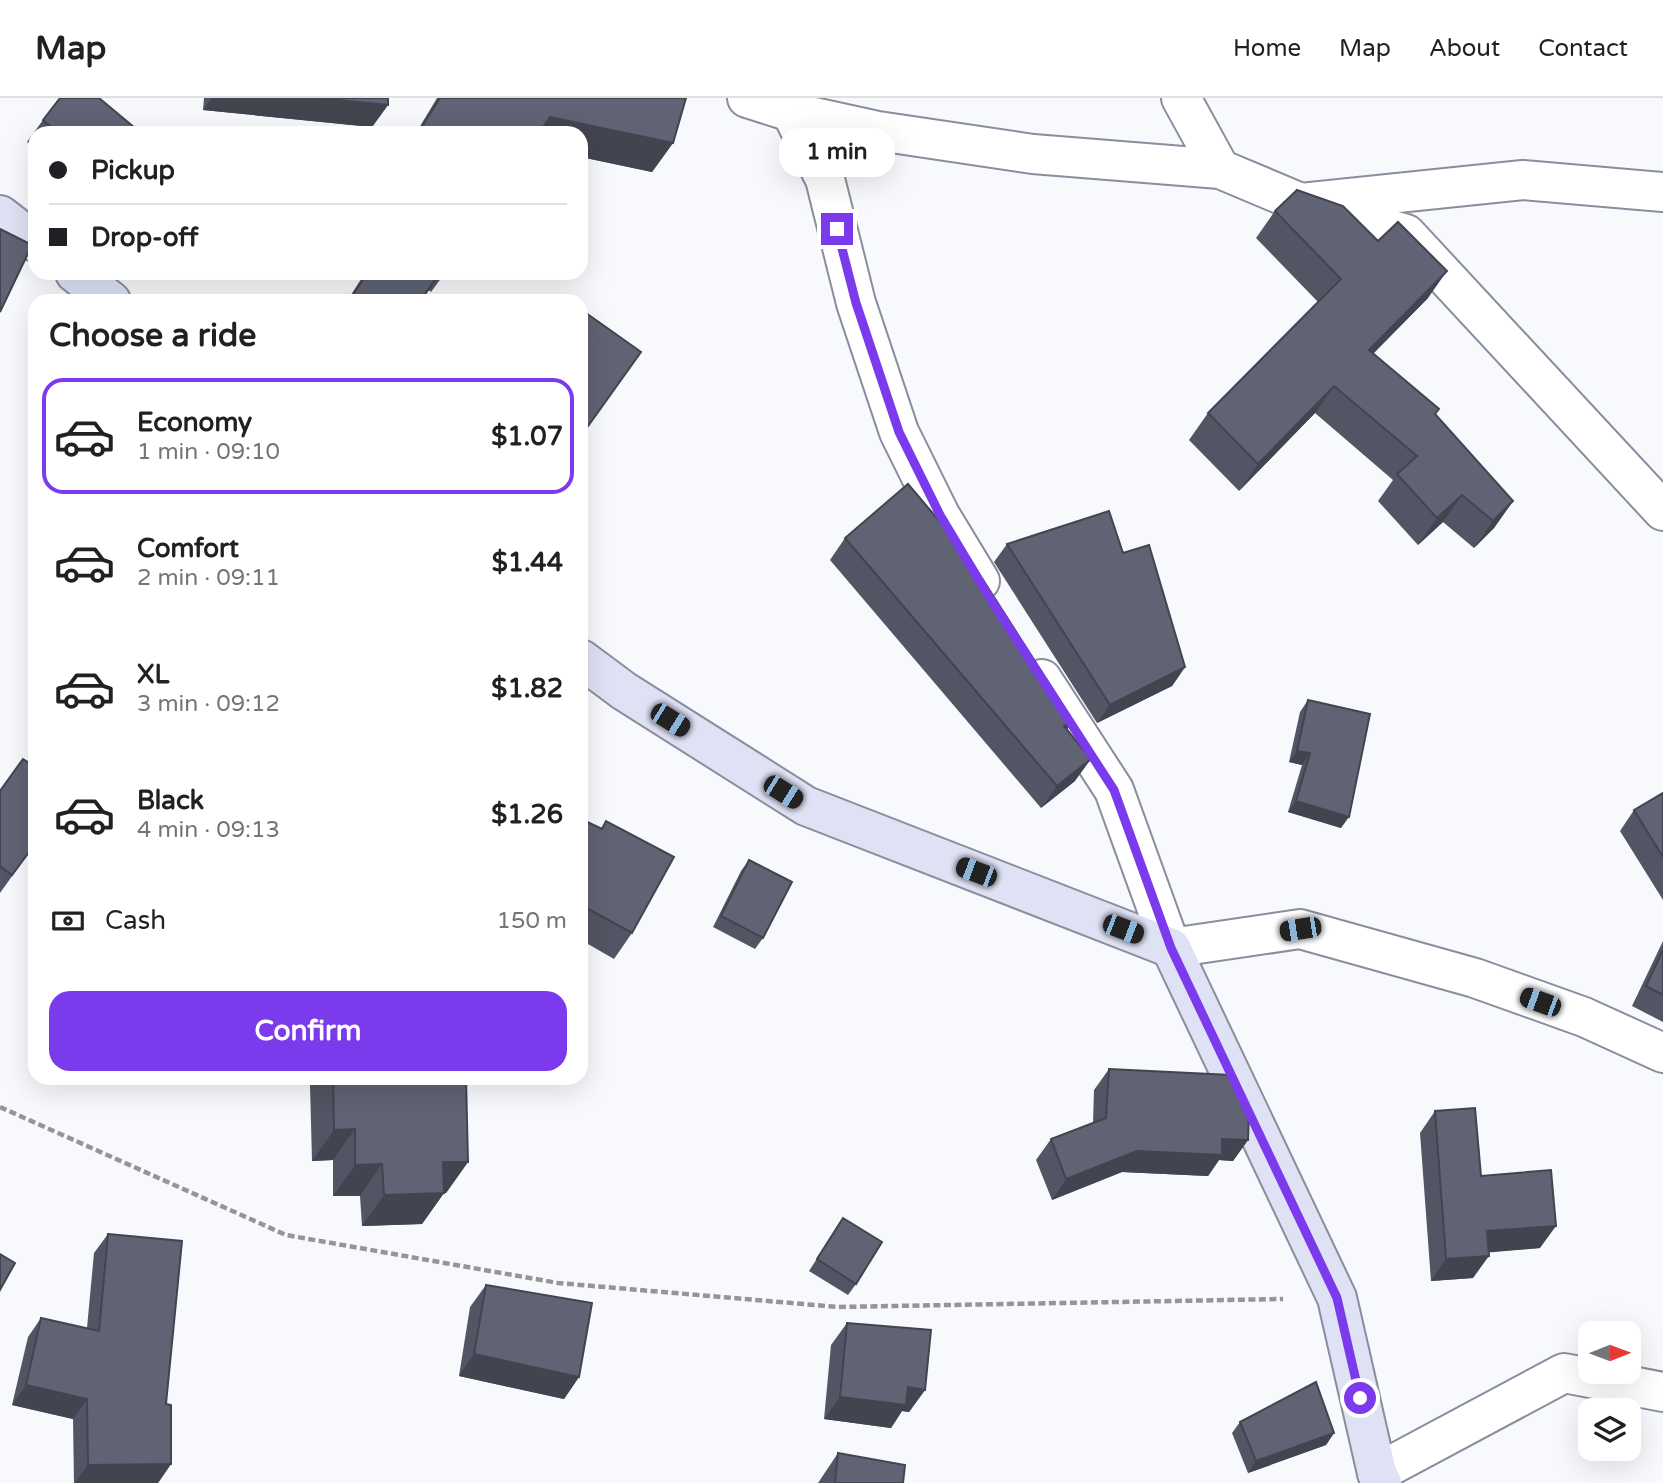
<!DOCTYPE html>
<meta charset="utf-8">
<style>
body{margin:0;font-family:"Varela Round",sans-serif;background:#f2f2f2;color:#202124;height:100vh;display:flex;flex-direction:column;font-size:26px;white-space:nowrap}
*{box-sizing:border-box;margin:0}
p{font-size:23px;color:#757577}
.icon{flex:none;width:38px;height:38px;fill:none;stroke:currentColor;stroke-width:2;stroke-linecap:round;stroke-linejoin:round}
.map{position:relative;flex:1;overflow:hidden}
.drawer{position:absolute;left:28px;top:196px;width:560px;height:791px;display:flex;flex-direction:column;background:#fff;border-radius:21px;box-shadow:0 7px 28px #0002}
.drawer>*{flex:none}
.hud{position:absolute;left:28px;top:28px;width:560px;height:154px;border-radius:21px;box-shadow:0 7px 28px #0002;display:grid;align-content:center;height:154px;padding:0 21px;background:#fff}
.needle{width:46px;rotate:89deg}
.buttons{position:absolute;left:1578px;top:1223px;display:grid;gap:14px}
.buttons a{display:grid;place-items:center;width:63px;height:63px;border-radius:14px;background:#fff;box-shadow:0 7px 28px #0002;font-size:35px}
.end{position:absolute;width:32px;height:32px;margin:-16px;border:9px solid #7c3aed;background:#fff;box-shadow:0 0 0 4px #fff}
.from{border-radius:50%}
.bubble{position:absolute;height:49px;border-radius:21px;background:#fff;box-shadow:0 7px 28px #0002;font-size:23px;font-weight:800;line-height:49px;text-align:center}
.car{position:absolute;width:21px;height:42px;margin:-21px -10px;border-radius:9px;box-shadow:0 0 5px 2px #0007;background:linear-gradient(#222 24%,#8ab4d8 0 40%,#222 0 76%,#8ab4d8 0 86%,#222 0)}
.hud b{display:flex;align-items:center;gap:24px;height:66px;font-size:26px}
.hud b+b{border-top:2px solid #e0e0e0}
.hud i{width:18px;height:18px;background:#202124}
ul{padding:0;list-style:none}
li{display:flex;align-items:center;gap:21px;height:116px;margin:0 14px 10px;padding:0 7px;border:4px solid transparent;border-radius:21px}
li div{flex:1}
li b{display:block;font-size:26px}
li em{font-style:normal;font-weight:800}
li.selected{border-color:#7c3aed}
li>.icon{width:63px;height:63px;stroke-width:1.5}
h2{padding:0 21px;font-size:32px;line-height:84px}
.pay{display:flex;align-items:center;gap:18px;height:77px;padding:0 21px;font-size:26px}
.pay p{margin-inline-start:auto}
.primary-button{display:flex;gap:14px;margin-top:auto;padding:14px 21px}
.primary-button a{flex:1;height:80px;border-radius:21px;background:#7c3aed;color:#fff;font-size:28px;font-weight:800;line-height:80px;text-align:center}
header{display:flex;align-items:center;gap:42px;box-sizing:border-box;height:98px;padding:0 35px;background:#fff;border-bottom:2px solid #e0e0e0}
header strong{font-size:33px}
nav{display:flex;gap:38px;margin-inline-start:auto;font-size:24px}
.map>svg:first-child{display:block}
</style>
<header>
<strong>Map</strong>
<nav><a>Home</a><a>Map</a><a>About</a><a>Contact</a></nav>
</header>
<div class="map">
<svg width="1663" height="1385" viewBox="0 0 1663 1385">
<rect width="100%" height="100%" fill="#f8f9fd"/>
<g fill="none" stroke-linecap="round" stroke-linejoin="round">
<g stroke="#898d9e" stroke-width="42">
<path id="minor" d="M747,0l44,14 87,19 155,23 187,15 81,34 222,-23 140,12
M789,0l2,14 34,67 31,124 43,129 41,83 40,66
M1181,0l39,71
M1320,111l86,25 257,277
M1042,581l72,111 57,158 129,-19 175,49 109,39 79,36
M1377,1375l187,-100 99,19"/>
</g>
<g stroke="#898d9e" stroke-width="42">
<path id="secondary" d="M0,117l35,27
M75,175l36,28
M581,561l43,32 182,115 365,142 166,350 40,175 5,10"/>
</g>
<path stroke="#94959b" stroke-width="4.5" stroke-dasharray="7 3.5" stroke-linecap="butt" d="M0,1009l286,128 272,48 280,24 445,-8"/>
<use href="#minor" stroke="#fff" stroke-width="38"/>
<use href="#secondary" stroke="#dfe2f4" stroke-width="38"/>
</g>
<path fill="#525563" d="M204,0h184v7l-16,22 -169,-17z
M437,0h249l-13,45 -21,29 -71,-15v-24h-165z
M43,22l98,13h-106v16l-8,-7z
M1275,113l153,87 -55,56 62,61 78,86 -19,27 -20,20 -31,-26 -25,23 -40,-44 15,-21 -78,-67 -76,78 -50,-51 19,-27 110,-111 -62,-64z
M365,175h80l-14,19 -2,-2 -8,11h-74z
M845,440l222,191 8,52 -34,27 -211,-248z
M1007,446l116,9 62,114 -13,19 -75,37 -103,-161z
M1308,602l33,128 -53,-16 14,-47 -13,-3 11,-50z
M0,693l35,53 -35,49z
M1663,695v107l-43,-69 14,-21z
M581,721l20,10 5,-8 26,112 -18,26 -33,-19z
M749,762l14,78 -8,11 -42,-22 28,-56z
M1663,843v81l-31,-16z
M1109,971l139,71 -15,21 -14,-1 -11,16 -86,-4 -70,28 -16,-40 15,-21 42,-16 1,-33z
M315,980h151l2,84 -22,31h-2l-22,31 -60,2 -2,-30h-27v-36l-21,1 -2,-76z
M1435,1013l46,65 59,72 -51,4 -16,26 -42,3 -11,-148z
M843,1120l13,66 -8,11 -39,-24z
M108,1136l58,170 5,60 -13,19h-84l-1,-64 -61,-14 16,-68 13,-19 46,10 7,-75z
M486,1187l93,92 -15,22 -105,-23 11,-69z
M847,1225l78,67 -16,22 -7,-1 -11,17 -67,-9 7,-74z
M1240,1324l94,11 -8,12 -78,28 -16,-40z
M838,1355l65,30h-85z"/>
<path fill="#424550" d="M212,0h107l69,7 -16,22 -169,-17z
M550,19l123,26 -21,29 -71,-15v-24h-42z
M1447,173l-19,27 -78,79 19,-27z
M1334,288l-19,27 -76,78 19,-27z
M1462,397l-19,27 -25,23 19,-27z
M1513,403l-19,27 -20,20 19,-27z
M1185,569l-13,19 -75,37 13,-18z
M1073,623l-15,22 6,-17z
M1297,653l13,2 -8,12 -13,-3z
M1091,661l-16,22 -34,27 16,-22z
M1296,703l53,16 -8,11 -53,-16z
M355,1031l-22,31 -21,1 22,-31z
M1222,1041l26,1 -15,21 -14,-1 -11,16 -86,-4 -70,28 14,-21 71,-28z
M443,1064h25l-22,31h-2l-22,31 -60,2 22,-31z
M382,1066l-22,32h-27l22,-31z
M1556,1128l-16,22 -69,6 16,-23z
M1489,1158l-16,22 -42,3 15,-22z
M474,1256l105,23 -15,22 -105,-23z
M26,1287l61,14 -14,20 -61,-14z
M908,1289l17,3 -16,22 -7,-1 -11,17 -67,-9 16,-22z
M1334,1335l-8,12 -78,28 8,-12z
M171,1366l-13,19h-83l13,-18z"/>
<path fill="#5f6373" stroke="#424550" stroke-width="2" d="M60,0h39l42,35h-83l-15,-13z
M319,0h69v7z
M440,0h246l-13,45 -123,-26 -11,16h-121z
M1297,92l46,16 35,35 20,-19 49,49 -78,79 70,59 -4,5 78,87 -20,20 -31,-26 -25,23 -40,-44 20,-18 -83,-70 -76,78 -50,-51 133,-134 -66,-68z
M0,131l32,16 -32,67z
M367,175h73l-20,28h-71z
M586,215l55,39 -60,84v-117z
M908,386l56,66 109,171 -9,5 27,33 -34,27 -212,-248z
M1109,413l14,42 26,-8 36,122 -75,38 -103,-161z
M1308,602l62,14 -21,103 -53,-16 14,-48 -13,-2z
M23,661l12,8v77l-23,31 -12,-9v-75z
M1663,695v64l-29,-47z
M581,721l21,10 4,-8 68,36 -42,76 -51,-28z
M749,762l43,22 -29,56 -42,-22z
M1663,852v45l-17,-9z
M1109,971l122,6 18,37 -1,28 -26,-1v16l-85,-4 -71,28 -15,-40 55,-21z
M333,980h133l2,84h-25l1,31 -60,2 -2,-31 -27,1v-36l-21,1z
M1475,1010l6,68 70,-6 5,56 -69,5 2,25 -43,3 -11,-148z
M843,1120l39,24 -26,42 -39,-25z
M108,1136l74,7 -16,163 5,1v59l-83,1 -1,-66 -61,-14 15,-67 58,13z
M0,1156l15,9 -15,27z
M486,1187l106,18 -13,74 -105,-23z
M847,1225l84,7 -6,60 -17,-3 -2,18 -66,-8z
M1316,1284l18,51 -78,28 -16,-39z
M838,1355l67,12 -2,18h-68z"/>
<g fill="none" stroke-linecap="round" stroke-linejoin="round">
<path stroke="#7c3aed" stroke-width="9" d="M837,131l19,74 43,129 41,83 51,85 123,190 57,158 166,350 23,100"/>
</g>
</svg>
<div class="buttons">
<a><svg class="needle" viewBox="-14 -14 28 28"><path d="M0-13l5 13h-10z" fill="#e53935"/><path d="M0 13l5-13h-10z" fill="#757577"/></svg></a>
<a><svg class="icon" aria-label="layers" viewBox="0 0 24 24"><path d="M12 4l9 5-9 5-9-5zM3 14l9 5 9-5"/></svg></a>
</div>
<i class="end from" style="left:1360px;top:1300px"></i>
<i class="end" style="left:837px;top:131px"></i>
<div class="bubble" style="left:779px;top:30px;width:116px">1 min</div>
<i class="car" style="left:670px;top:622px;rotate:122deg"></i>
<i class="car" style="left:783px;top:694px;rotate:122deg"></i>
<i class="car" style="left:976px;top:774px;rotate:291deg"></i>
<i class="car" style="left:1123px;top:831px;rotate:111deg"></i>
<i class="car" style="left:1300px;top:831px;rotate:261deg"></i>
<i class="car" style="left:1540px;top:904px;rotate:290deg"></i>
<div class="hud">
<b><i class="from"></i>Pickup</b>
<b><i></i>Drop-off</b>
</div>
<section class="drawer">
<h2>Choose a ride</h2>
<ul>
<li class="selected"><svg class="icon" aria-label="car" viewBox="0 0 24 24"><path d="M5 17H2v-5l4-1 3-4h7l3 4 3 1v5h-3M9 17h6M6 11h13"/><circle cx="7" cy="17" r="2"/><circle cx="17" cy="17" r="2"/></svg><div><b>Economy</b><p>1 min · 09:10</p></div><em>$1.07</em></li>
<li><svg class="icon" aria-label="car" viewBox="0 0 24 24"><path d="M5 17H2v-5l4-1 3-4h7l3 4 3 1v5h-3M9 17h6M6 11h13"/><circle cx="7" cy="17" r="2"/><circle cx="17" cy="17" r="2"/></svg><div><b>Comfort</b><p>2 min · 09:11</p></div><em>$1.44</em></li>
<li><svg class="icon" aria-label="car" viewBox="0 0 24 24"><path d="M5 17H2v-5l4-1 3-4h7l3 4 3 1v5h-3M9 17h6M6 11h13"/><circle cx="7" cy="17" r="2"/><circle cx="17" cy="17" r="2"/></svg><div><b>XL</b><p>3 min · 09:12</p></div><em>$1.82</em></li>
<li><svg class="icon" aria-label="car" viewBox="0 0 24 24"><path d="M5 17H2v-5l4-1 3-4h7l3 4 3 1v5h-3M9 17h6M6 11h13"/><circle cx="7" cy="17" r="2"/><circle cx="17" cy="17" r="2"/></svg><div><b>Black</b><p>4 min · 09:13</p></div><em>$1.26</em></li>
</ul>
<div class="pay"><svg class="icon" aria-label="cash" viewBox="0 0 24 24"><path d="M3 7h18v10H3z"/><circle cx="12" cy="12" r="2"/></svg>Cash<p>150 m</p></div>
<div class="primary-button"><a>Confirm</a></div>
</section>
</div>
